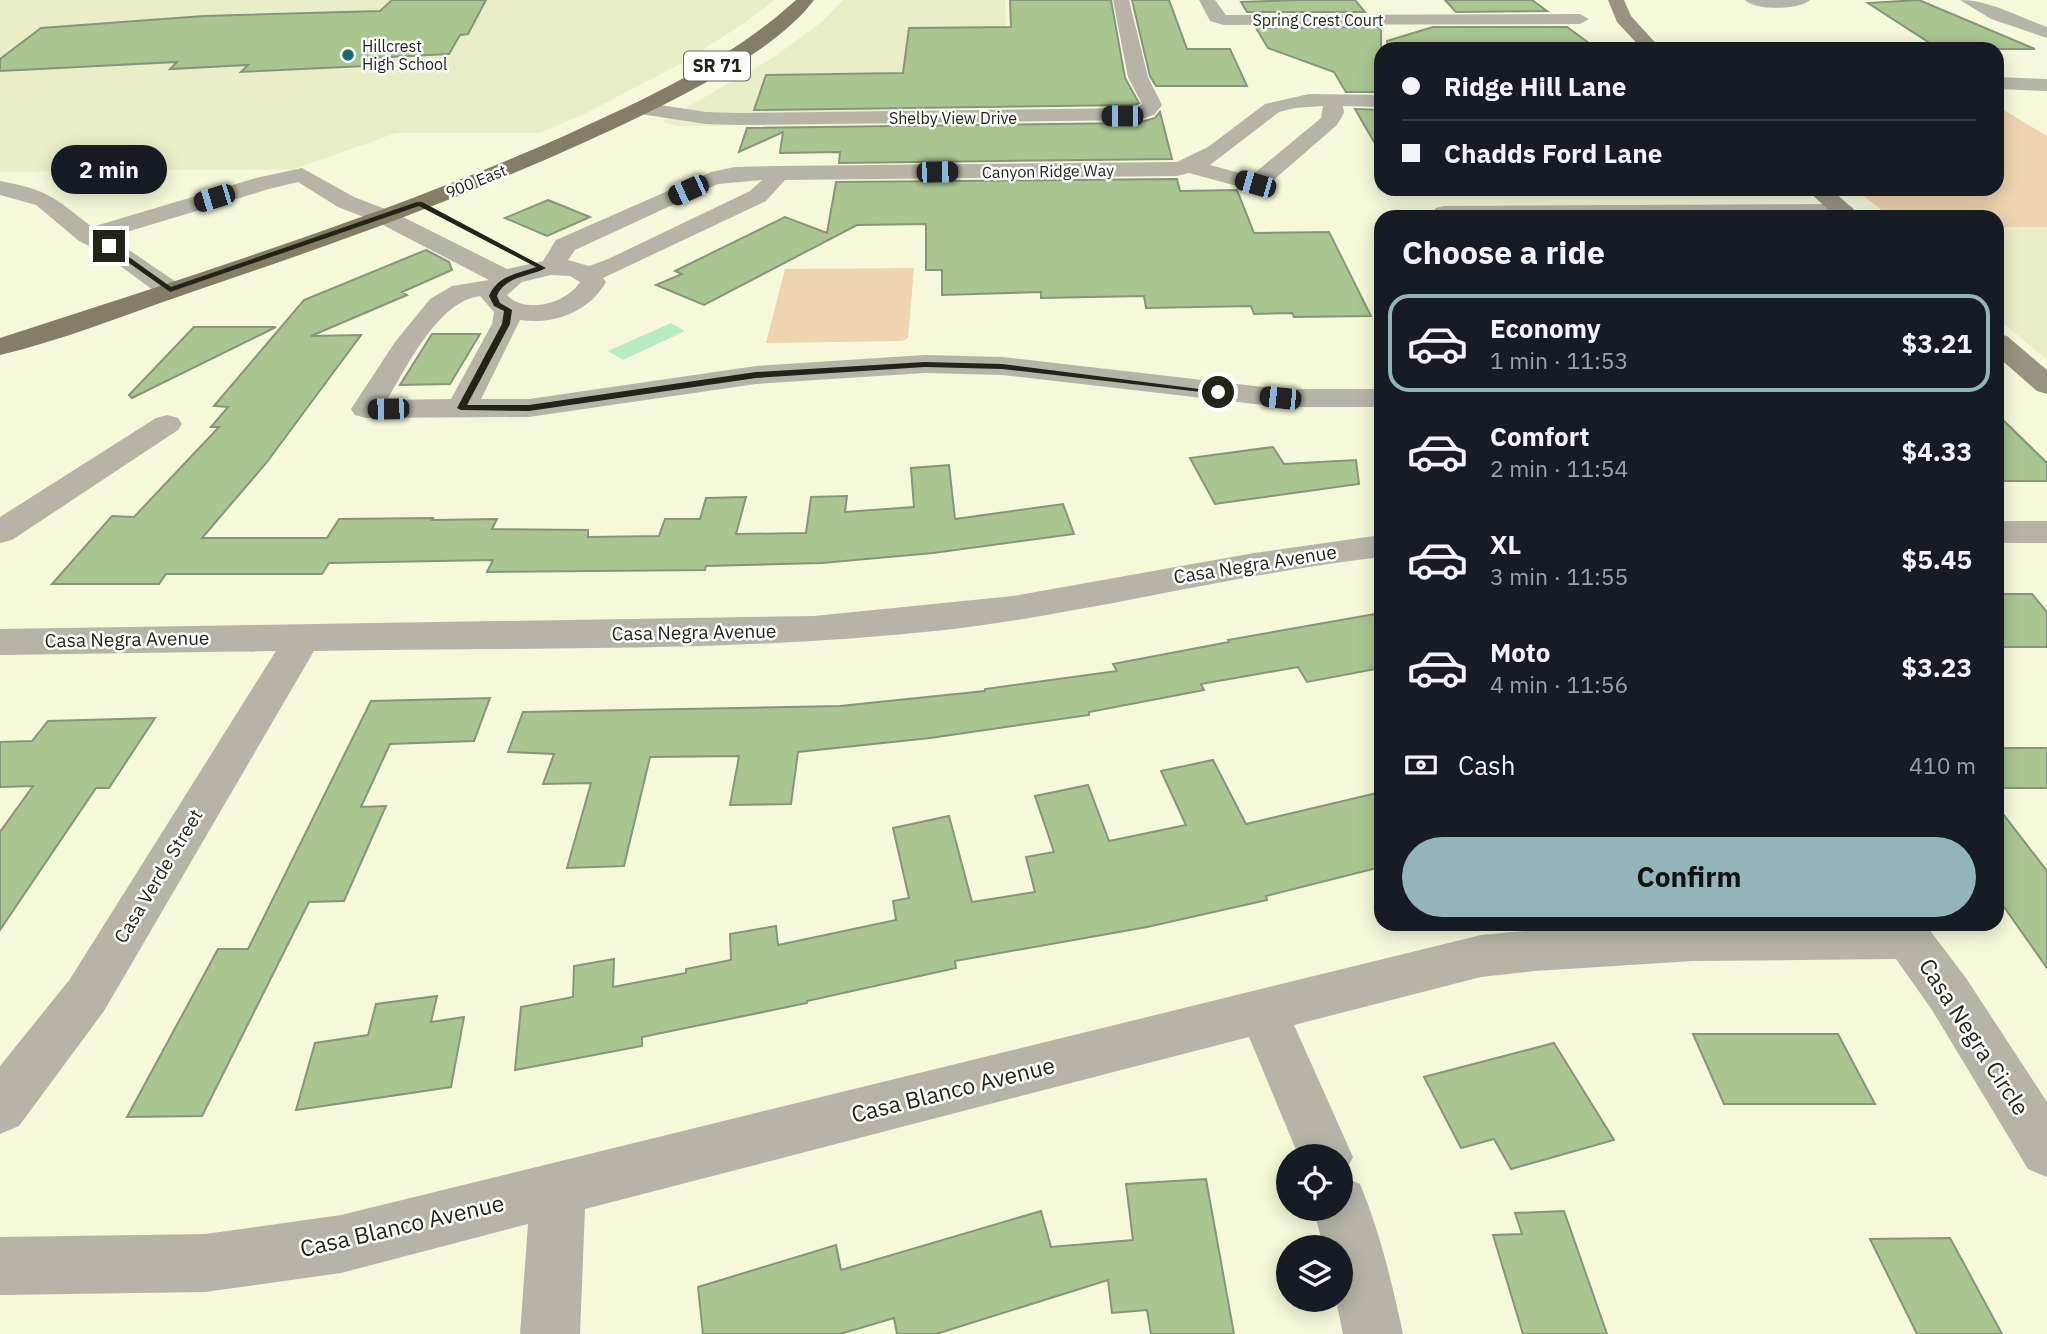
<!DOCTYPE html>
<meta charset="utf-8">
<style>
body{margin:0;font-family:"IBM Plex Sans",sans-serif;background:#242831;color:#f1f3f6;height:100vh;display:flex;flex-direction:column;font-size:26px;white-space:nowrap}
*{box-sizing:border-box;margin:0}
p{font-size:23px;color:#9ea1a6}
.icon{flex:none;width:38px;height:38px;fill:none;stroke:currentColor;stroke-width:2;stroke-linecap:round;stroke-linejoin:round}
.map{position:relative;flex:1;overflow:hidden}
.sheet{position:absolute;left:1374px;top:210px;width:630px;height:721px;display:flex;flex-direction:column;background:#171b24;border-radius:21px;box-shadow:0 4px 18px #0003}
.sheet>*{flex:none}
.banner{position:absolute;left:1374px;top:42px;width:630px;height:154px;border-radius:21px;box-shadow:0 4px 18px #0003;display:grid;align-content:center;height:154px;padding:0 28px;background:#171b24}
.buttons{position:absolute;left:1276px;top:1144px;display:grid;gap:14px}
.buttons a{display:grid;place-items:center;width:77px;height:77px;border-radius:50%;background:#171b24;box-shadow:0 4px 18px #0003;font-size:35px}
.end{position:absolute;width:32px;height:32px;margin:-16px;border:9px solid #222418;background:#fff;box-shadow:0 0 0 4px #fff}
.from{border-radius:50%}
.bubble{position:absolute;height:49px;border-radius:24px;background:#171b24;box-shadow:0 4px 18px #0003;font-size:23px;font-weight:800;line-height:49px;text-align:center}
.car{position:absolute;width:21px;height:42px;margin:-21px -10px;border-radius:9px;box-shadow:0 0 5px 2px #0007;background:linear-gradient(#222 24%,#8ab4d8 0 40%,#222 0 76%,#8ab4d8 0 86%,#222 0)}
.banner b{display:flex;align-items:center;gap:24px;height:66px;font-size:26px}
.banner b+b{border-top:2px solid #363941}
.banner i{width:18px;height:18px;background:#f1f3f6}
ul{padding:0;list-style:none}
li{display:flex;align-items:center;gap:21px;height:98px;margin:0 14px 10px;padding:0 14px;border:4px solid transparent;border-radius:21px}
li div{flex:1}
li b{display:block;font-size:26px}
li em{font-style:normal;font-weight:800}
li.active{border-color:#92b5ba}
li>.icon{width:63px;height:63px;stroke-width:1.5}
h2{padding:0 28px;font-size:32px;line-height:84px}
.pay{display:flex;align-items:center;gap:18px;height:77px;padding:0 28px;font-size:26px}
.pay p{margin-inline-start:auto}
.action{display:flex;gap:14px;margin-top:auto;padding:14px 28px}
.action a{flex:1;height:80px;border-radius:42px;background:#92b5ba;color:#111;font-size:28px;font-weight:800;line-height:80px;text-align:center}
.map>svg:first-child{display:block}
</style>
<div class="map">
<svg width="2047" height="1334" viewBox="0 0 2047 1334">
<rect width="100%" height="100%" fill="#f5f9d9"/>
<path fill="#e9eec7" d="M0,0h775l-32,24 -61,39 -96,50 -46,20h-144l-102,36 -294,3z
M843,0h162l2,91 -106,2 -1,31 -221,2 -17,-4 112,-65 49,-36z
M1997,227h50v133l-50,-42z"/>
<path fill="#eed4af" d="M1997,106l50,30v91h-50v-10h-107l-35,-28h142z
M914,268l-6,70 -6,3 -136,2 19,-74z"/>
<path fill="#b7ebc0" d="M671,323l14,8 -62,29 -15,-9z"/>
<path fill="#a9c691" stroke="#86957b" stroke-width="2" d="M392,0h94l-18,34 -8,1 -11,19 -79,4 -5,8 -124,6 7,-7 -78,4 7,-7 -177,9v-12l41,-31 163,-12 176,-5z
M1010,0h101l14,78 14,25 -4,2 -381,5 12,-35 137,-2 6,-45 102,-1z
M1132,0h37l18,49h43l17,37h-91l-6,-10z
M1297,0h58l10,12h-118l-6,-10z
M1445,0h87l15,11 -91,1z
M1919,0l116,49h-96l-71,-46z
M1378,27l3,4v61h-35l-12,-20 -66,-24 -12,-20z
M1433,27h134l30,22h-209l-1,-8z
M1355,109l26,1v44z
M1160,112l12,47 -333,4 1,-11 -60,1 3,-21 -44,20 8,-24 391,-5 17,-5z
M1177,179l3,12 57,-1 17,43 75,-1 42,84 -77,1 -2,-4 -38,1 -3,-8 -105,2 -2,-12 -103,2v-6l-99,3v-25h-16v-46l-69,1 -153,80 -48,-20 26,-11 -7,-3 110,-54 42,16 9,-51z
M548,200l42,17 -43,19 -42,-18z
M426,250l23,12 3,8 -50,22 5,3 -96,41 50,-1 -94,127 -65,76h125l12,-19 94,-1 -1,2 65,-1 -5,10 96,1v7l71,-1 6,-17h35l6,-21 40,-1 -10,37 70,-1 5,-36 36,-1 -2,16 69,-5 -3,-39 38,-3 6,54 108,-15 11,30 -141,19 -111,10 -116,3 -1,4 -218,2 6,-12 -164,3 -7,11h-156l-7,10h-107l60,-68 22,1 85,-90h-8l17,-20 -14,-1 90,-106z
M194,327h82l-144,71 -3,-3z
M432,334h48l-30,50 -50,1z
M1997,414l50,49v18h-50z
M1273,447l11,17 72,-4 3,24 -144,20 -25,-46z
M1997,594h35l15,18v35h-50z
M1381,613v55l-74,14 -9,-15 -97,17 3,6 -115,22v3l-159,23 -132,14 -7,52 -61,1 9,-49 -89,1 -26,109 -57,2 24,-85 -48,1 11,-30 -46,-2 15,-40 317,-6 145,-15v-2l132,-18 -4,-7 116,-22 -1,-2z
M490,698l-16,43 -84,3 -29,63 25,-1 -42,95 -35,1 -107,214 -75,1 91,-168h30l123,-248z
M155,718l-46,70h-13l-96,142v-98l33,-46 -33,1v-45l32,-1 16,-20z
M1997,748h50v40h-50z
M1213,760l33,64 135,-32v75l-115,29 1,4 -120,27 -192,34 1,7 -149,33v2l-165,34v9l-127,24 6,-63 52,-10 1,-31 40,-7 -1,28 73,-14v-4l45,-9 -1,-26 46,-8 2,19 118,-25 -3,-19 16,-3 -16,-70 56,-12 23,86 63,-10 -9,-35 28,-5 -19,-56 53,-11 21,56 77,-16 -25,-54z
M1997,806l50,65v97l-50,-71z
M437,996l-6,26 33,-5 -13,70 -155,23 19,-67 53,-8 8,-31z
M1693,1034h145l37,70h-151z
M1554,1043l60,97 -103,29 -17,-30 -33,9 -37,-71z
M1206,1179l28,155h-83l-4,-24 -35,3 -4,-33 -172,54h-39l-3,-16 -54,16h-137l-5,-47 138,-42 5,25 200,-59 10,36 82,-7 -7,-56z
M1564,1211l43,123h-84l-30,-99 29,-1 -7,-21z
M1950,1238l52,96h-85l-47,-95z"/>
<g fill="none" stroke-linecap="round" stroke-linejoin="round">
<path fill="#b7b4a7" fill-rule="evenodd" d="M1113,0h16l19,77 14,28 -8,10 -16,5 -399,5 -33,-1 -66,-10 -7,-2 -3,-4 3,-4 7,-2 66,10 33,1 397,-5 6,-4 -14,-27z
M1199,0h16l11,15 354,-1 9,5 -9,5 -356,1 -14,-4z
M1745,0h65c-10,10 -55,11 -65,0z
M1960,0c30,0 58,17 87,27v11l-56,-19z
M1997,77l50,2v12l-50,-2z
M1309,94l72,1v12l-38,-1 1,7 -7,12 -74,64 -8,2 -66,-18 -12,3 -392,4 -19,21 -163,77 3,4c-17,30 -52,43 -86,38l-39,79h48l227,-33 169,-11 77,2 278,32h101v18h-101l-278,-32 -77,-2 -169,11 -227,33 -163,1 -11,-3 -4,-6 44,-67 35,-43 22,-13 37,-6 -112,-58 -39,-15 -40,-25 -29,7 -159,48 69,47 4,6 -4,6 -9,2 -9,-2 -61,-45 -21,-10 -43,-36 -36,-10v-14c48,9 54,16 92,46l164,-49 46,-10 52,29 39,15 114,57 36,-8 13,-21 155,-68 24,-5 42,-1 400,-4 31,-15 57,-43zM1323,106l-2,12 -70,58 -41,-11 69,-53 16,-4zM762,180l-12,11 -142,68 -19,7 -21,-6 7,-10 143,-66zM551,275l19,1 10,6c-13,21 -55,33 -73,13l15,-13zM480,296l14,16 -2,12 -41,75 -64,1c20,-33 51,-99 93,-104z
M1843,204l8,2 4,5 -4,5 -416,1 -3,-4 4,-5 8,-2z
M167,415l11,3 4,6 -4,6 -166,110 -12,3v-26l156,-99z
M1997,521h50v22h-50z
M1381,535v22c-147,17 -290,56 -436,73 -209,23 -421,17 -631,21l-210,360 -85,115 -19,8v-68l70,-87 206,-328 -276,4v-26l814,-13 199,-20 241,-43z
M1600,924h325l41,54 81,124v75l-19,-8 -96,-159 -36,-51 -202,2 -159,10 -54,6 -187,48 59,132 -10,20 17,7c20,48 32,99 43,150h-60l-7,-34h4v-52h-16l-11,-39h27v-52h-41l-50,-120 -664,172 -5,125h-60l8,-110 -187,49 -136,19 -205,3v-58l205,-3 136,-19 1140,-280z"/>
<path fill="#999481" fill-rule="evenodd" d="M1608,0h16l7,16 30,33h-19l-25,-27z
M1806,189h25l31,28h-26z
M1997,334l10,2 40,34v24l-10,-3 -40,-35z"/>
<path fill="#847e66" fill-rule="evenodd" d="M796,0h18c-35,47 -113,86 -165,112 -149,73 -306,129 -463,182 -61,21 -123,46 -186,61v-17c190,-62 381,-121 564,-202 82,-37 165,-75 232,-136z"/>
</g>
<path fill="#222418" d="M417,202h5l124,66c-17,9 -41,8 -49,28l3,7 12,7 -2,14 -43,81h62l227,-33 169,-10 77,2 221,28 -5,2 -216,-25 -77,-2 -169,11 -227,33 -68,-1 -4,-2 45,-84 2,-13 -10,-5 -5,-10c8,-20 27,-22 47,-29l-117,-61 -249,86 -65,-46 7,-1 59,42z"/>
<circle fill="#1d6970" stroke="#fff" stroke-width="2.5" cx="348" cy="55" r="7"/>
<g text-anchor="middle" stroke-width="5" stroke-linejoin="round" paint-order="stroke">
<g font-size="16" fill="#222418" stroke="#fff">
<text x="1318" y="26">Spring Crest Court</text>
<text x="953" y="124">Shelby View Drive</text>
<text transform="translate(1048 171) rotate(-1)" y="6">Canyon Ridge Way</text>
<text transform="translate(476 181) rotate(-22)" y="6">900 East</text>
</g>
<g font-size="16" fill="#222418" stroke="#fff" text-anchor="start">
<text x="362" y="52">Hillcrest<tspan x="362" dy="18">High School</tspan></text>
</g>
<rect fill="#fff" stroke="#64665d" stroke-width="2" x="684" y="51.5" width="66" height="29" rx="5"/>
<g font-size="18" font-weight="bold" fill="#222418">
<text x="717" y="72">SR 71</text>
</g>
<g font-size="19" fill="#222418" stroke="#fff">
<text transform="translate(1255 564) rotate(-9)" y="7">Casa Negra Avenue</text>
<text transform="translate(694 632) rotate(-1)" y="7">Casa Negra Avenue</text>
<text transform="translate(127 639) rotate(-1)" y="7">Casa Negra Avenue</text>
<text transform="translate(158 876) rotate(-59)" y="7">Casa Verde Street</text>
</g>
<g font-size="23" fill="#222418" stroke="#fff">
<text transform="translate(1974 1037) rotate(57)" y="8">Casa Negra Circle</text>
<text transform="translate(953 1090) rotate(-14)" y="8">Casa Blanco Avenue</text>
<text transform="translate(402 1226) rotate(-13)" y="8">Casa Blanco Avenue</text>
</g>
</g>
</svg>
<div class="buttons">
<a><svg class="icon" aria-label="locate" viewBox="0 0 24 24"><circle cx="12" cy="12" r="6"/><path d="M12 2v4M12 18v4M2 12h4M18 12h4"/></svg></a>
<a><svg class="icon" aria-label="layers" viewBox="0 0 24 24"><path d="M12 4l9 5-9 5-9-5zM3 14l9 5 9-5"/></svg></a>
</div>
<i class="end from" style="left:1218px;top:392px"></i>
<i class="end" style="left:109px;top:246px"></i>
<div class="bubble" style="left:51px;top:145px;width:116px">2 min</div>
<i class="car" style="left:1122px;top:116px;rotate:270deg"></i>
<i class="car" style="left:937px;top:172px;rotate:89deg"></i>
<i class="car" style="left:1255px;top:184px;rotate:286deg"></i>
<i class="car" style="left:688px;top:190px;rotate:246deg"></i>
<i class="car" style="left:214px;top:198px;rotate:253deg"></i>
<i class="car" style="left:1280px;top:398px;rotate:276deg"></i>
<i class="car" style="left:388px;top:409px;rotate:269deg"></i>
<div class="banner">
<b><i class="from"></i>Ridge Hill Lane</b>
<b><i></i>Chadds Ford Lane</b>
</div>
<section class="sheet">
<h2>Choose a ride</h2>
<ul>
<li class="active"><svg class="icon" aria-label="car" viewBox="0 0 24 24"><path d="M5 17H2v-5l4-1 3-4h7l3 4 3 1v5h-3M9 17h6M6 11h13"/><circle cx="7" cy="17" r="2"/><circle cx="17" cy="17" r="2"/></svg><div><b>Economy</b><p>1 min · 11:53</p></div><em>$3.21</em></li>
<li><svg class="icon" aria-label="car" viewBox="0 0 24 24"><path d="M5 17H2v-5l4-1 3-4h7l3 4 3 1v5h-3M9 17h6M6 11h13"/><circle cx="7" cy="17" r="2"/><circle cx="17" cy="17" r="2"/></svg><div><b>Comfort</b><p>2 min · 11:54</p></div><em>$4.33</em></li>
<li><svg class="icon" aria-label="car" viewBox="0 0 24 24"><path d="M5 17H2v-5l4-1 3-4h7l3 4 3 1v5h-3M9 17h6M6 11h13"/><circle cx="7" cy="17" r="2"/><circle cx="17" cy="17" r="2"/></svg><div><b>XL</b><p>3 min · 11:55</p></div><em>$5.45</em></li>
<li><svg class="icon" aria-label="car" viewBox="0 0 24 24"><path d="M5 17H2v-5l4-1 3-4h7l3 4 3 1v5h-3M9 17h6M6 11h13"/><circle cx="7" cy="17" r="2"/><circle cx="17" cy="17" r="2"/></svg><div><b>Moto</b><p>4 min · 11:56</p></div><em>$3.23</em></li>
</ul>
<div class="pay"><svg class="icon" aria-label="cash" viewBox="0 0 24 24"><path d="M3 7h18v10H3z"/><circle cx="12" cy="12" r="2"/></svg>Cash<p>410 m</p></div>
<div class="action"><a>Confirm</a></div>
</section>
</div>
